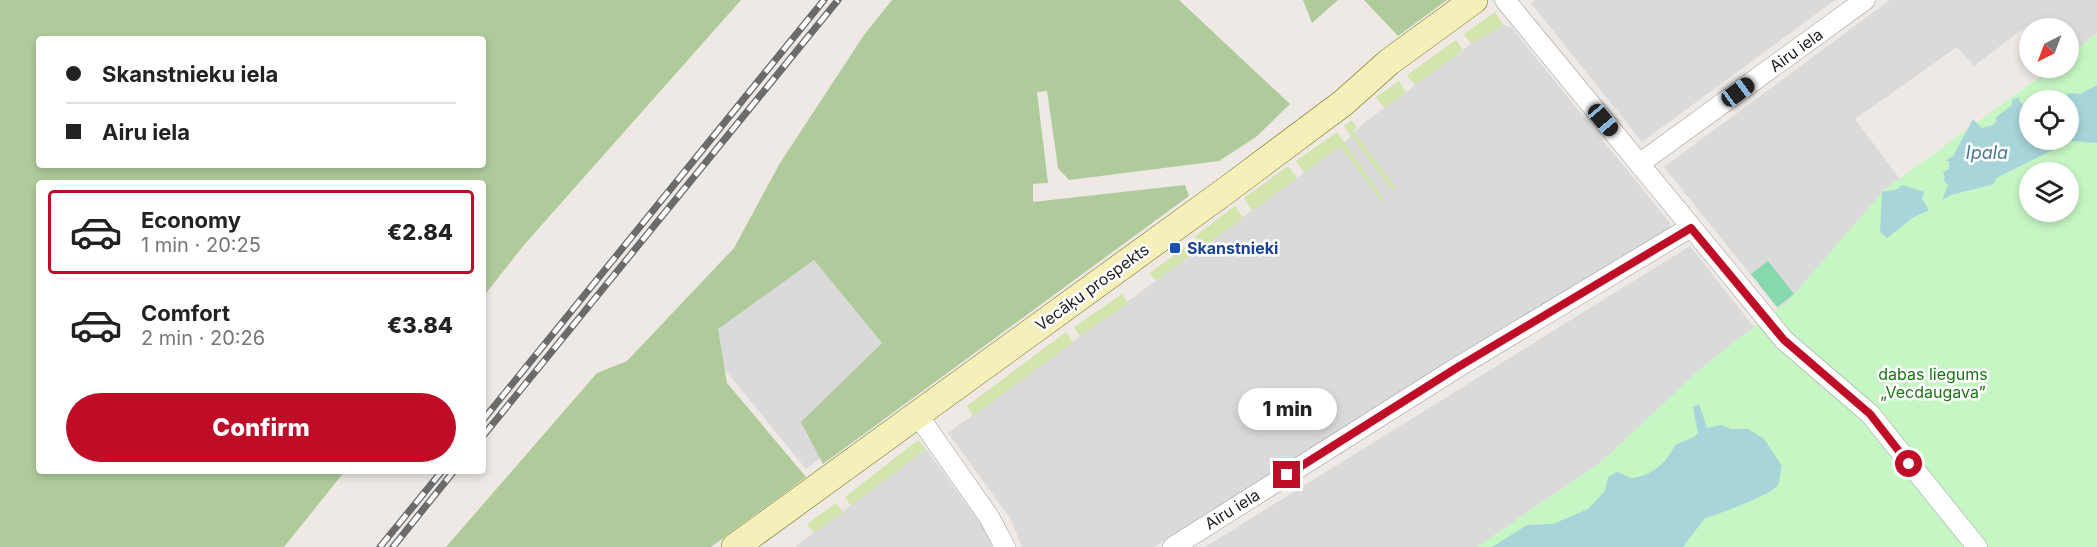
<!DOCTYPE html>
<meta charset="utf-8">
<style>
body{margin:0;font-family:Inter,sans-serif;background:#f6f6f6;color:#222;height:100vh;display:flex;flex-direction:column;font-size:22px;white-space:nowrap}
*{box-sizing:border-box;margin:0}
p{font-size:20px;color:#767676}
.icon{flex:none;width:33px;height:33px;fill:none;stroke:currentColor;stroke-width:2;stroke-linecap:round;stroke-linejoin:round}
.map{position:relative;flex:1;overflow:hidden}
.panel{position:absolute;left:36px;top:180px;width:450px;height:294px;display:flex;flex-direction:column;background:#fff;border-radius:6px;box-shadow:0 3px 9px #0003}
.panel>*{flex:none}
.hud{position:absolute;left:36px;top:36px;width:450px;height:132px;border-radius:6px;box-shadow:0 3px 9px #0003;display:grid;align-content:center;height:132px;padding:0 30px;background:#fff}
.needle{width:39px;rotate:222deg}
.tools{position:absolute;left:2019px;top:18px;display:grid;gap:12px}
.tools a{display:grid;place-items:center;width:60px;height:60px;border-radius:50%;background:#fff;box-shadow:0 3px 9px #0003;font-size:30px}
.end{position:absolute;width:27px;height:27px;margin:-14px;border:8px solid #bf0c27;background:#fff;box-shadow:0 0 0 3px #fff}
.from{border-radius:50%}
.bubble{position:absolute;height:42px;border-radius:21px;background:#fff;box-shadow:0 3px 9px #0003;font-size:20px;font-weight:800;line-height:42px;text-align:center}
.car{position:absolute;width:18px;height:36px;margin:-18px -9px;border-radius:8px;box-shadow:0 0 4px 2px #0007;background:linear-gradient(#222 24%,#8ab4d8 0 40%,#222 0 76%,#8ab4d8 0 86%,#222 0)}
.hud b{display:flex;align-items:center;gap:21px;height:57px;font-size:22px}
.hud b+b{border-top:2px solid #e0e0e0}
.hud i{width:15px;height:15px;background:#222}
ul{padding:10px 0 0;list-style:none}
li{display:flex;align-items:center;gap:18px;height:84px;margin:0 12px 9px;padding:0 18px;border:3px solid transparent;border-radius:6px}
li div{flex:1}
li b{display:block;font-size:22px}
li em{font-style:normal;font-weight:800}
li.on{border-color:#bf0c27}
li>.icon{width:54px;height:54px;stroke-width:1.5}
.primary-button{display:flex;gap:12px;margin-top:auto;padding:12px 30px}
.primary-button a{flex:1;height:69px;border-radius:36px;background:#bf0c27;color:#fff;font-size:24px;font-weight:800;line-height:69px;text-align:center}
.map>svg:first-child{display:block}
</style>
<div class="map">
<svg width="2097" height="547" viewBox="0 0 2097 547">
<rect width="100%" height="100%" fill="#eee9e4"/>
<path fill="#dbdada" d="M1536,0h299l-193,142 -111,-139z
M1890,0h207v33l-28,22 -1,-27h-29l-6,-7 -59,45 -17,-19 -102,72 45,60 -16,11 -48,57 -49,73 -123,-153z
M1503,25l8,2 159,196v5l-516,319h-132l-12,-29 -62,-85 392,-287 25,-24 106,-78z
M821,233l97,154 -112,82 -125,-153z
M1690,246l64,81 -31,24 -122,111 -124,85h-272z
M926,449l61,84 5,14h-197z"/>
<path fill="#d1e5ac" d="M1495,12l8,13 -32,19 -7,-10z
M1456,40l7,10 -48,35 -8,-10z
M1399,81l7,11 -22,16 -8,-11z
M1352,120l5,8 -4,3 43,57 -4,2 -48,-64z
M1337,132l48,69 -2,2 -43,-57 -36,27 -8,-12z
M1288,166l9,12 -45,33 -8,-13z
M1235,206l8,12 -39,29 -9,-11z
M1185,247l6,8 -35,26 -6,-8z
M1122,294l6,9 -48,33 -6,-9z
M1066,332l7,10 -100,74 -6,-10z
M918,440l8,9 -75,57 -6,-9z
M836,503l7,9 -29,21 -7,-9z"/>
<path fill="#b0cb9b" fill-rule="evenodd" d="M0,0h741l-217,245 -41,52v-114h-444v288h306l-61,76h-284zM39,39h444v126h-444z
M892,0h287l111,104 -34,33 -37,24 -150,19 -11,-12 -11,-77 -10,1 11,91 -15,1v18l152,-17 4,11 -366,268 -22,-42 81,-79 -68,-83 -96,69 9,54 79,94 -95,70h-265l151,-174 30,-12 107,-113 46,-85 84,-128z
M1303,0h35l-26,23z
M1364,0h83l-49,36z"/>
<path fill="#c6f6c3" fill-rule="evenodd" d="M2097,33v514h-620l124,-85 99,-93 89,-69 95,-110 168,-122h16l1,-13zM2030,100h38v40h-38zM2030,172h38v40h-38z"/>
<path fill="#86d9ac" d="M1768,261l26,33 -17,13 -26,-33z"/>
<path fill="#a7d5d9" d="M2097,85v58l-26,-2 -75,37 -2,6 -43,11 -9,5 6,-15 -5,-5 2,-2 -2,-6 6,-3v-8h-4l8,-5 20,-37 9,9 11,-3 4,-4 -2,-3 17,-13v-5l6,-3 5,9 2,-2 4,2 1,34h38v-40h-6l7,-7 11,1z
M1902,185l22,7 -2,7 7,11 -15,7 -27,21 -7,-6 2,-40 16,-3z
M1699,404l8,24 15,-3 9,4h17l16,10 18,27c-2,6 -2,14 -4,19 -5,9 -61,30 -73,33l-22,29h-191l35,-22 26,-1 35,-15 17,-18 3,-14 9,-5c6,1 12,7 18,6 19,-4 33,-17 40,-33l19,-8 4,-4 -5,-26z"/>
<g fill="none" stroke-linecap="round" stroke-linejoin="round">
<g stroke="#9e9e9e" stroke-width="21">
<path id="minor" d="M1505,0l279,340 86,74 107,133
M1639,164l226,-164
M917,414l72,103 16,30
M1173,547l285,-180 233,-140"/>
</g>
<g stroke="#6d690b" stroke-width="28">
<path id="secondary" d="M735,547l493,-358 115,-86 46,-41 85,-62"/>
</g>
<use href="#minor" stroke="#fff" stroke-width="20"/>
<use href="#secondary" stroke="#f5f0ba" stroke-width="27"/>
<g stroke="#6b6b6b" stroke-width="7">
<path id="rail" d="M483,420l341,-420
M483,436l355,-436
M380,547l62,-76
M393,547l61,-76"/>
</g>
<use href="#rail" stroke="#fff" stroke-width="4.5" stroke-dasharray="14" stroke-linecap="butt"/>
</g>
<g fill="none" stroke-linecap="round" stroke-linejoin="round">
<path stroke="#bf0c27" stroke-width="8" d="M1287,475l171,-108 233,-139 93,112 86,74 39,50"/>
</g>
<rect fill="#1a4fb4" stroke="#fff" stroke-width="2" x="1169" y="242" width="12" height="12" rx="3"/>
<g text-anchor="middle" stroke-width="5" stroke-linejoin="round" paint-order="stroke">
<g font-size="16" fill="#1d1d1d" stroke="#fff">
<text transform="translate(1796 50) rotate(-36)" y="6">Airu iela</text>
<text transform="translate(1092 287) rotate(-36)" y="6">Vecāķu prospekts</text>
<text transform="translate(1232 509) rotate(-32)" y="6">Airu iela</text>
</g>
<g font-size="16" font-weight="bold" fill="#164399" stroke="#fff" text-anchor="start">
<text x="1187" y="254">Skanstnieki</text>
</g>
<g font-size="16" fill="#187512" stroke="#fff">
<text x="1933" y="380">dabas liegums<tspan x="1933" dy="18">„Vecdaugava”</tspan></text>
</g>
<g font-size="18" font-style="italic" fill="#4a7c98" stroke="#fff">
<text x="1987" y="159">Ipala</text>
</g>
</g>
</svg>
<div class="tools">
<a><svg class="needle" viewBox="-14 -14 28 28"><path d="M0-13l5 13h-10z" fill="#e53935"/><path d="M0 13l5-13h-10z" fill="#767676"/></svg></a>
<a><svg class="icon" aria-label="locate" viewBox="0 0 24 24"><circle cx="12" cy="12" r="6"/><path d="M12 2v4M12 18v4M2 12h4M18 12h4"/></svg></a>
<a><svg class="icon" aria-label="layers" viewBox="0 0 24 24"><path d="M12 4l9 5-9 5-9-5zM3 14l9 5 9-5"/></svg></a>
</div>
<i class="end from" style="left:1909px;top:464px"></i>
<i class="end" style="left:1287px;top:475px"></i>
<div class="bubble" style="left:1238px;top:388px;width:99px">1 min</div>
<i class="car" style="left:1738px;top:92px;rotate:54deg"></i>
<i class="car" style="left:1603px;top:120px;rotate:140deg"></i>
<div class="hud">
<b><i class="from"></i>Skanstnieku iela</b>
<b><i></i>Airu iela</b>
</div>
<section class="panel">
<ul>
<li class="on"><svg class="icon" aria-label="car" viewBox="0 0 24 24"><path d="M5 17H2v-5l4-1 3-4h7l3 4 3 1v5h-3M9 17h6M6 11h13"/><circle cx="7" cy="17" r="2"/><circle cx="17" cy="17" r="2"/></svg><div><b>Economy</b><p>1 min · 20:25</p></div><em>€2.84</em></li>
<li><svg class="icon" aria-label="car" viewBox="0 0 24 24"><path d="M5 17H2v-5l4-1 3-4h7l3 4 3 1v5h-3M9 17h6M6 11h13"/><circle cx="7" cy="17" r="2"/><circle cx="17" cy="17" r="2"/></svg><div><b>Comfort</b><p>2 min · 20:26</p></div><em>€3.84</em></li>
</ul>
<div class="primary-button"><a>Confirm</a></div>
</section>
</div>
